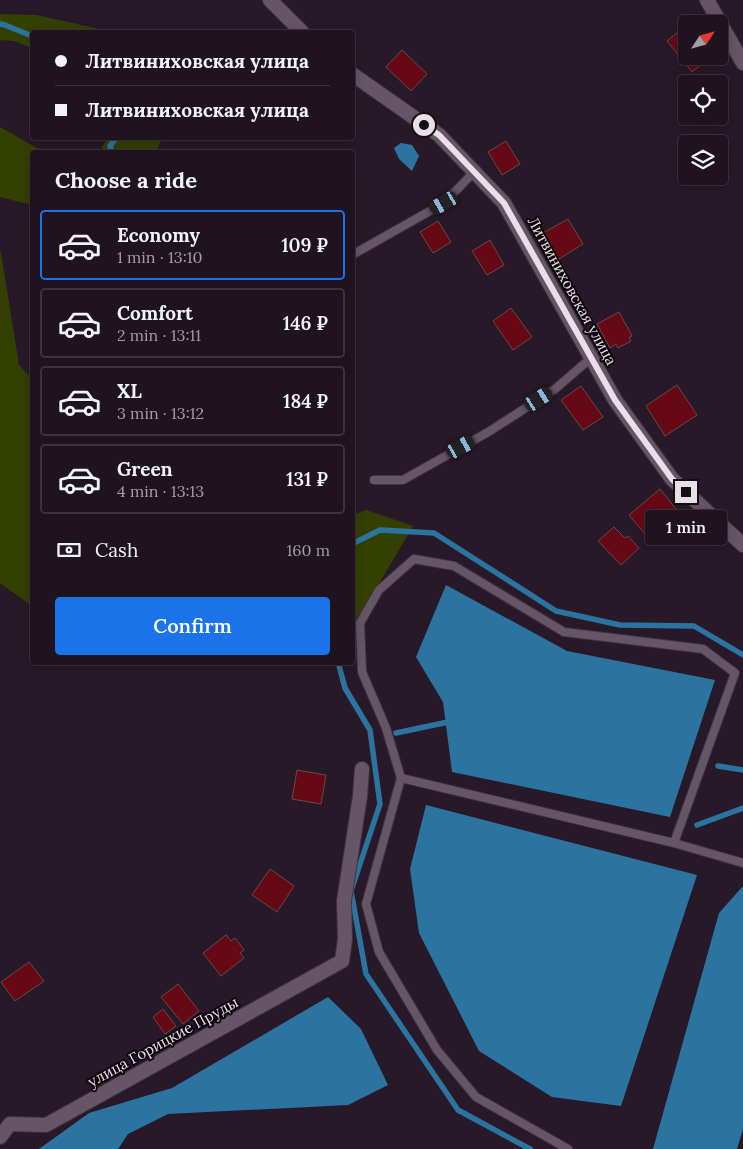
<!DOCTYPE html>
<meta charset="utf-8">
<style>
body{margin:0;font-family:Lora,serif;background:#2b202b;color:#f1f3f6;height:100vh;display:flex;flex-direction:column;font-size:19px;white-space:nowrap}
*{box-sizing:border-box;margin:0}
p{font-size:16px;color:#a19ea4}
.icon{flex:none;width:28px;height:28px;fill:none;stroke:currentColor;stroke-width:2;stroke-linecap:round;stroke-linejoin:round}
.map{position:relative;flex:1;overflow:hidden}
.panel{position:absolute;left:30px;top:150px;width:325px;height:515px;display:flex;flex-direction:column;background:#1e131e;border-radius:5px;box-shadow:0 2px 12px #0003,0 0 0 1px #3c323c}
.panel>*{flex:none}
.guide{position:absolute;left:30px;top:30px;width:325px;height:110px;border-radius:5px;box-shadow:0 2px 12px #0003,0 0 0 1px #3c323c;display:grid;align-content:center;height:110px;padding:0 25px;background:#1e131e}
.needle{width:32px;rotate:54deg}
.tools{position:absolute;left:678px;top:15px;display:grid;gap:10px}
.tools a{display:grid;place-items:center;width:50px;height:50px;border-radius:5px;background:#1e131e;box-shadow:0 2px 12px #0003,0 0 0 1px #3c323c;font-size:25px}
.end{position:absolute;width:22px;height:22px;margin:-11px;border:6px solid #e9dfe9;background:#111;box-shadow:0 0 0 2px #111}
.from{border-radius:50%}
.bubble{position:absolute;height:35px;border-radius:5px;background:#1e131e;box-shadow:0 2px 12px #0003,0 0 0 1px #3c323c;font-size:16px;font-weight:600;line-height:35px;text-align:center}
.car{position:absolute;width:15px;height:30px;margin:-15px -8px;border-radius:6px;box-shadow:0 0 4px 1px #0007;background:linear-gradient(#222 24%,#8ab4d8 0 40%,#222 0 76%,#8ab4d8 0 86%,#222 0)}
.guide b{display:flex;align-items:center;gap:18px;height:48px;font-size:19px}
.guide b+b{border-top:1px solid #3c323c}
.guide i{width:12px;height:12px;background:#f1f3f6}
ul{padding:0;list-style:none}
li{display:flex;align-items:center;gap:15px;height:70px;margin:0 10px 8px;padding:0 15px;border:2px solid #3c323c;border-radius:5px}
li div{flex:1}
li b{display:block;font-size:19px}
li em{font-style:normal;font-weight:600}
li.current{border-color:#1a73e8}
li>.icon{width:45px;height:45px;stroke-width:1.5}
h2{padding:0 25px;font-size:22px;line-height:60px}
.pay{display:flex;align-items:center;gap:12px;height:55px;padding:0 25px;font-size:19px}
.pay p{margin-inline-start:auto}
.primary-button{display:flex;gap:10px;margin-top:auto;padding:10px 25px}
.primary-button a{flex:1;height:58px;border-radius:5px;background:#1a73e8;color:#fff;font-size:20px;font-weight:600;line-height:58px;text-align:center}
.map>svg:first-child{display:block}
</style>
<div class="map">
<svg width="743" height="1149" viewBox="0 0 743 1149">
<rect width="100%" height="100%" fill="#281928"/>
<path fill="#344000" d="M0,14l36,1 59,13 8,4h-71v16l-18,-7 -14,-1z
M0,127l44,25h-12v53l-32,-8z
M108,138h54l-6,14h-53l-1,-5z
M0,252l1,1 18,112 13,14v227l-32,-23z
M366,510l47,16 -60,102v-113z"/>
<path fill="#2c74a0" d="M401,143l11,2 7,11 -7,15 -13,-12 -5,-11z
M446,585l121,66 148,29 -45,137 -218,-45 -9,-70 -27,-45z
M426,805l271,70 -76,231 -69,-9 -73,-46 -60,-118 -9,-64z
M743,886v243l-6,20h-84l66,-236z
M328,997l33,32 27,56 -40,20 -180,9 -40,20 -10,15h-79l50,-36 83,-25z"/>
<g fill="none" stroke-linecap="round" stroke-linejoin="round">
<path stroke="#2c74a0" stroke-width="5.5" d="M0,24l5,1 27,11
M112,152l-2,-6 6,-8
M352,544l28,-14 54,3 122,78 64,14 74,1 49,29
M338,662l7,26 25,42 10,74 -29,87 15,83 92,136 72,39
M396,733l57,-12
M718,766l25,4
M697,825l46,-17"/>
</g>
<path fill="#660915" stroke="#654b49" d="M685,26l1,30 25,1 -19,15 -25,-31z
M402,50l25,24 -16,17 -25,-24z
M506,141l14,23 -18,11 -14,-23z
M568,219l15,25 -24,15 -16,-26z
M438,221l13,21 -18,11 -13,-21z
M490,240l14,25 -17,10 -15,-24z
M511,308l21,29 -19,13 -20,-29z
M619,312l13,24 -3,1 2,4 -13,7 -2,-4 -6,4 -13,-24z
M677,385l20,30 -32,21 -19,-30z
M581,386l22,31 -20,13 -22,-30z
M660,489l21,26 -31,25 -21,-25z
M614,527l11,11 3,-2 11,12 -18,17 -23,-24z
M297,770l29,5 -5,29 -29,-5z
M270,869l24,17 -17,26 -25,-17z
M226,935l5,6 4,-3 9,12 -4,3 4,5 -23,18 -18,-23z
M29,962l15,19 -29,20 -14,-19z
M178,984l21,27 -16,13 -22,-27z
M163,1009l13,17 -11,8 -12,-17z"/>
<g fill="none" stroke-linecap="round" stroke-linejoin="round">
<g stroke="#403441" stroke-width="10">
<path id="service" d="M352,255l92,-52 30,-31
M374,480h29l87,-49 65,-42 36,-31
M401,778l273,65 69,20
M568,1149l-92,-52 -39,-47 -58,-98 -13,-48 35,-126 -15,-50 -24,-56 -2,-49 19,-33 35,-31 40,7 110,66 139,17 32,24 -61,170"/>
</g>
<g stroke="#403441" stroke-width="16">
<path id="minor" d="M270,0l32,32
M707,0l36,63
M352,74l87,61 65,68 111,197 57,79 71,66
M0,1137l10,-13 36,1 296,-164 3,-22 -1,-38 16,-105 2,-27"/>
</g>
<use href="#service" stroke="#656" stroke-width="8"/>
<use href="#minor" stroke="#656" stroke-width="14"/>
</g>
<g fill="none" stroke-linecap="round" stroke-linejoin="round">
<path stroke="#e9dfe9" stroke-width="6" d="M424,125l15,10 65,68 111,197 57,79 14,13"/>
</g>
<g text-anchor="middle" stroke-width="4" stroke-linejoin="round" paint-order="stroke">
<g font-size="15" fill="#e9dfe9" stroke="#0d070d">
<text transform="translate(572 291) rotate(61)" y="5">Литвиниховская улица</text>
<text transform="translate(163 1042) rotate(-29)" y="5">улица Горицкие Пруды</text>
</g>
</g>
</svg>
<div class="tools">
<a><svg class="needle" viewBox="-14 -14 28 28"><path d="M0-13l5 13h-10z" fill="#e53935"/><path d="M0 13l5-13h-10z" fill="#a19ea4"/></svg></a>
<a><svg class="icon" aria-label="locate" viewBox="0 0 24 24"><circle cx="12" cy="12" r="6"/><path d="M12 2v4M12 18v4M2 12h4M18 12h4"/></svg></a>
<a><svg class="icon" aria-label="layers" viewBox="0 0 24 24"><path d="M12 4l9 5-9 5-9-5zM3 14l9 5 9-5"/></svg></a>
</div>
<i class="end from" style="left:424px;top:125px"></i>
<i class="end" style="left:686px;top:492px"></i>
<div class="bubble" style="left:645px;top:510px;width:82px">1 min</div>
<i class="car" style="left:444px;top:203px;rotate:240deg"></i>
<i class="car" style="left:539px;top:399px;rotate:57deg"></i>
<i class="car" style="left:461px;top:447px;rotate:61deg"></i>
<div class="guide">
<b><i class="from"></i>Литвиниховская улица</b>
<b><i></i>Литвиниховская улица</b>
</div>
<section class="panel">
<h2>Choose a ride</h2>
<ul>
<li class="current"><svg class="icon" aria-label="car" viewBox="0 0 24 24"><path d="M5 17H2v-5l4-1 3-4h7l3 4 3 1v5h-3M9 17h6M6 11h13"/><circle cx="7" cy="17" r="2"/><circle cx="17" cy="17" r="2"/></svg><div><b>Economy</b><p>1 min · 13:10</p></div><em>109 ₽</em></li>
<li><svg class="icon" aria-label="car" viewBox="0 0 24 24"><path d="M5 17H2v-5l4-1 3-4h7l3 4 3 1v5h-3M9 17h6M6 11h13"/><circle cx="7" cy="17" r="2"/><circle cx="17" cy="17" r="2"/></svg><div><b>Comfort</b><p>2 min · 13:11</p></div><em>146 ₽</em></li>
<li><svg class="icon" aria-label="car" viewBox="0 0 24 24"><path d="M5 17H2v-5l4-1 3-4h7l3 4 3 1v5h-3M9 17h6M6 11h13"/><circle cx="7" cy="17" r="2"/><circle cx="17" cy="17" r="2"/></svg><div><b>XL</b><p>3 min · 13:12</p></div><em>184 ₽</em></li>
<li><svg class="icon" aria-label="car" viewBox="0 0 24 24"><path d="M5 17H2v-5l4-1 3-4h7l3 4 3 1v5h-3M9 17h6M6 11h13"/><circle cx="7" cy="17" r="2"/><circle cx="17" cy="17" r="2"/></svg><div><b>Green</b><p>4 min · 13:13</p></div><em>131 ₽</em></li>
</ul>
<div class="pay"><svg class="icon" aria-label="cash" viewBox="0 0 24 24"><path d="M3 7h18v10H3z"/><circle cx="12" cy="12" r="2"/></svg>Cash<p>160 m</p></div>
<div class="primary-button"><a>Confirm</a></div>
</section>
</div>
